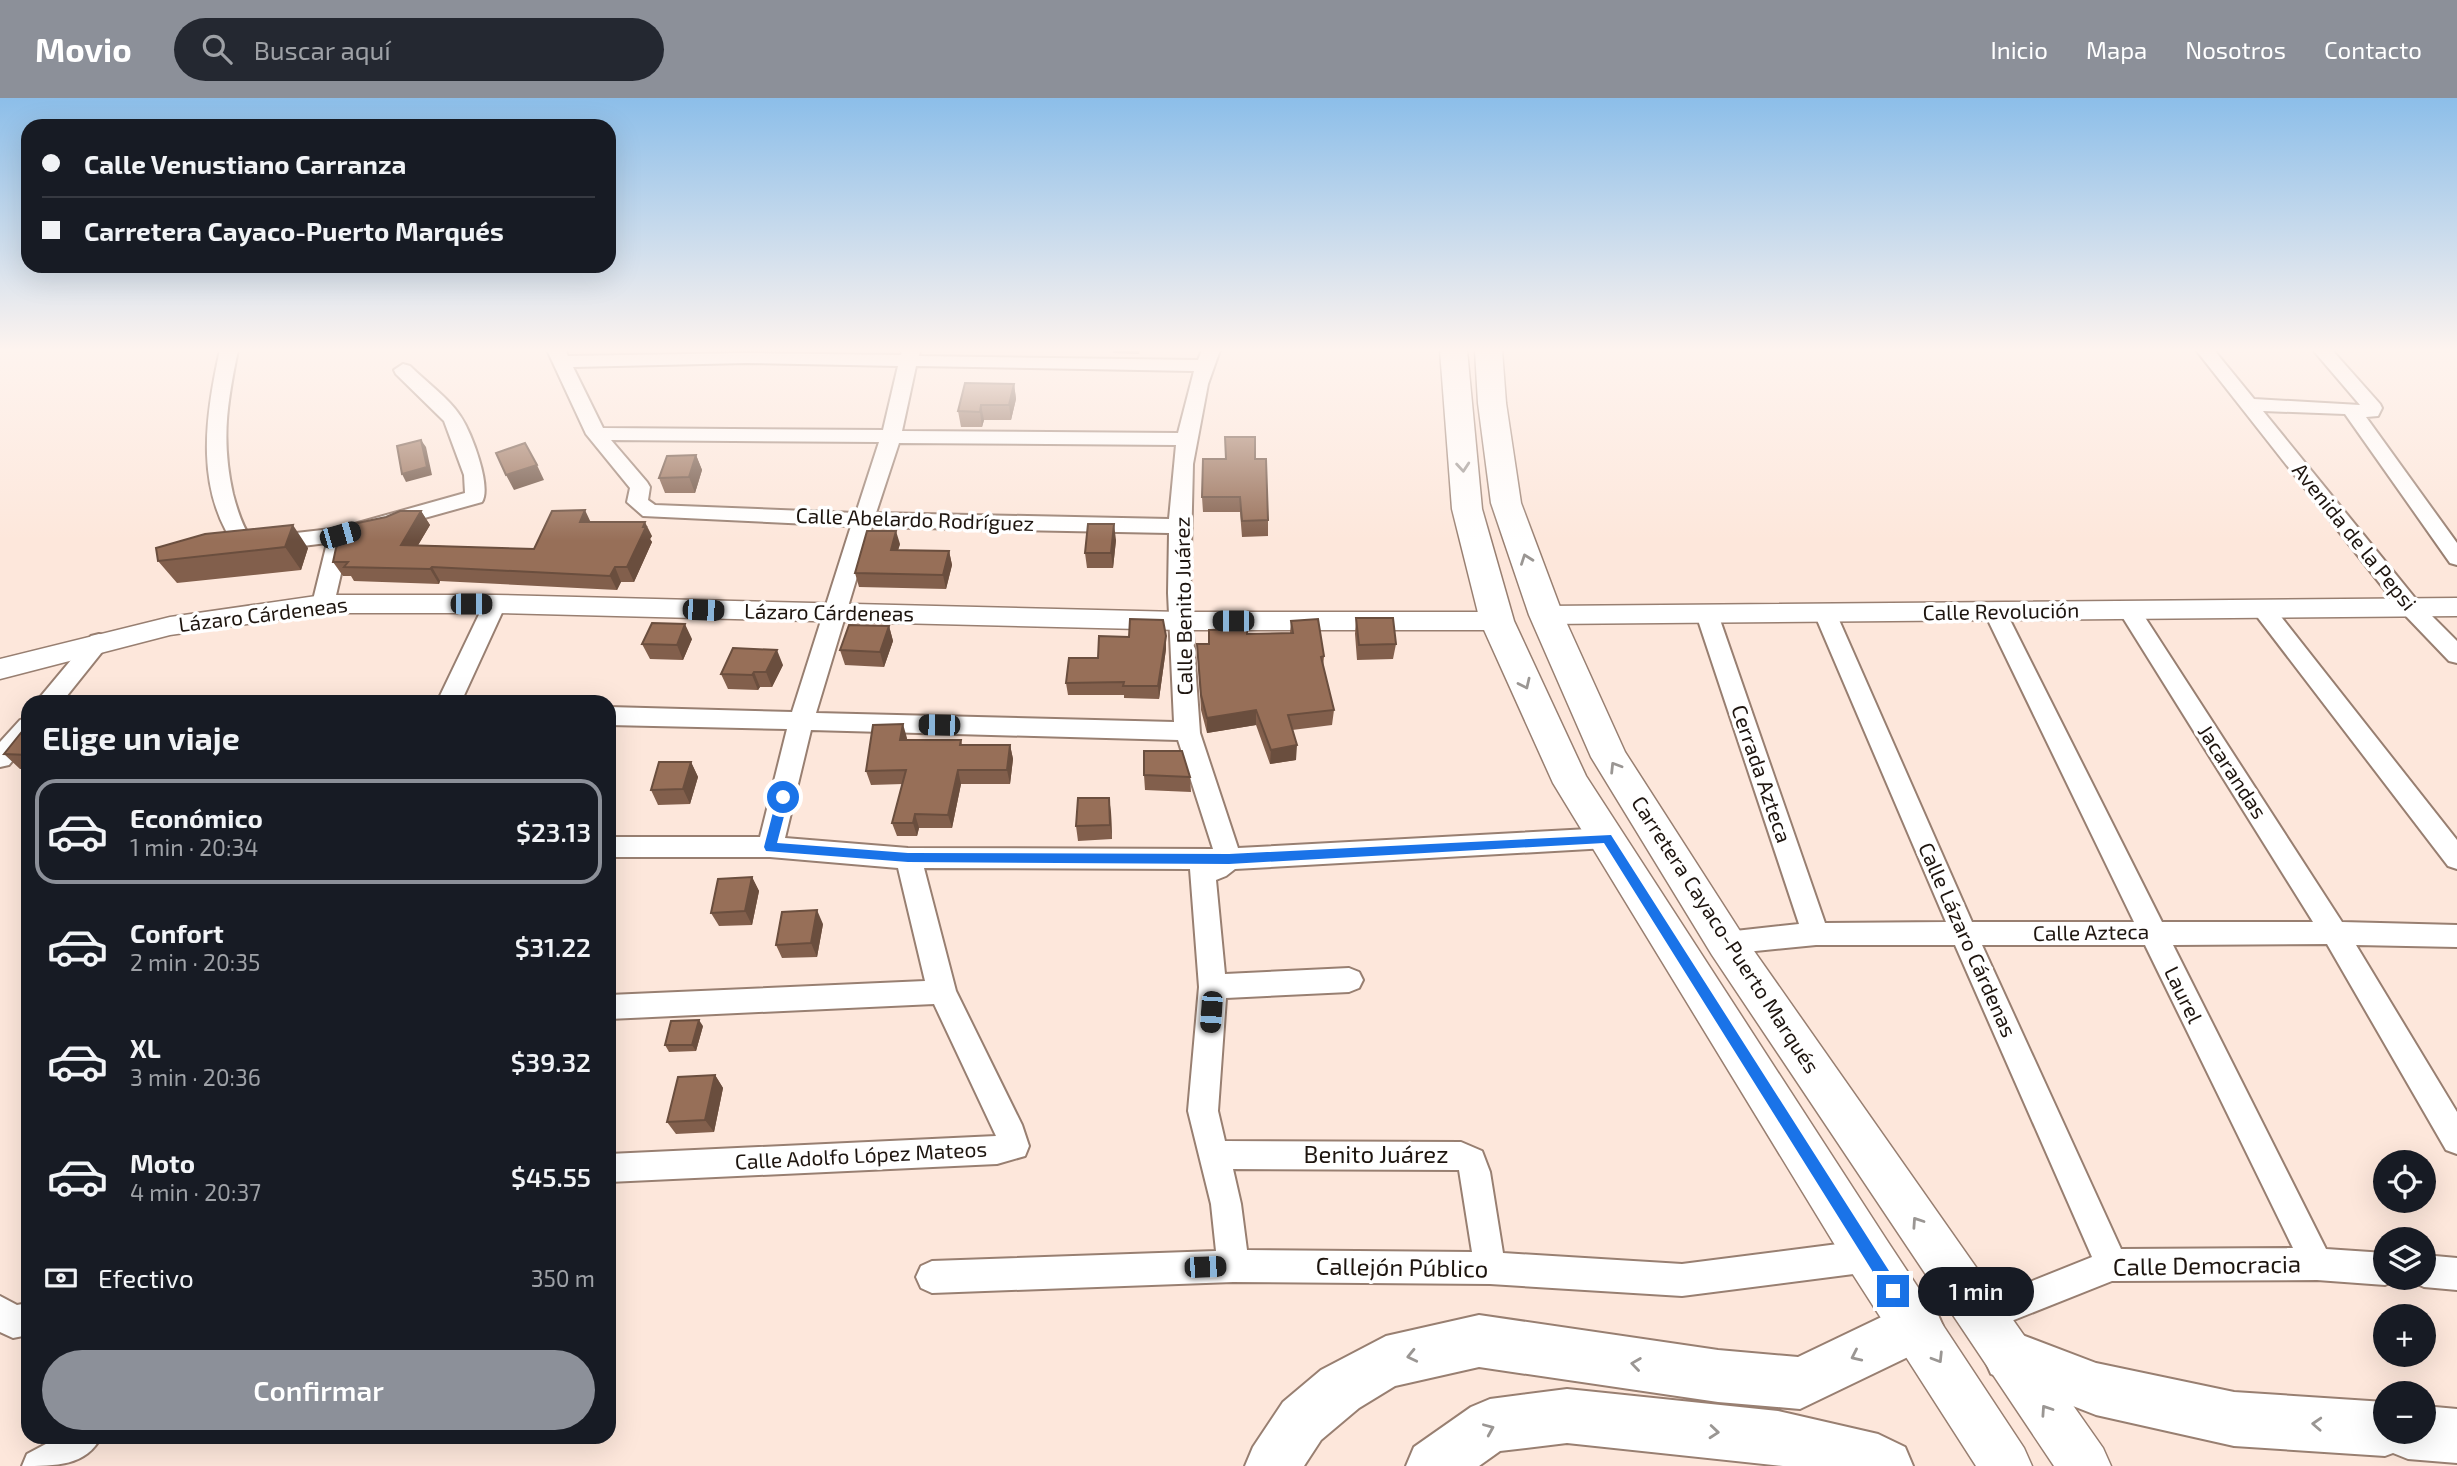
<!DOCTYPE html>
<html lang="es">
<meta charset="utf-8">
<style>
body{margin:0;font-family:"Exo 2",sans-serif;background:#242831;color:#f1f3f6;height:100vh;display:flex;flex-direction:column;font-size:26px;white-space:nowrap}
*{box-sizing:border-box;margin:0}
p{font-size:23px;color:#9ea1a6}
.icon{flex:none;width:38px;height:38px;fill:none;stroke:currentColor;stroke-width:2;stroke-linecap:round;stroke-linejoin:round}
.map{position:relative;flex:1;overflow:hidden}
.details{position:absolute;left:21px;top:597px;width:595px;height:749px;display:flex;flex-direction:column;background:#171b24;border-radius:21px;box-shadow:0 7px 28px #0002}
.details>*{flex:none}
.top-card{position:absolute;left:21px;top:21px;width:595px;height:154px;border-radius:21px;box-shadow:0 7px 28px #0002;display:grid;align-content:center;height:154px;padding:0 21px;background:#171b24}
.tools{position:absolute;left:2373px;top:1052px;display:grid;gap:14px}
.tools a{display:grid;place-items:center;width:63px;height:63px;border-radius:50%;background:#171b24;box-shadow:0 7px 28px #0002;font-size:35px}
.end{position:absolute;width:32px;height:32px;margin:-16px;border:9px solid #1a73e8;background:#fff;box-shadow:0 0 0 4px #fff}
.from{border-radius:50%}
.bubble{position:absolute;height:49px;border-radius:24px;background:#171b24;box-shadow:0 7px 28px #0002;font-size:23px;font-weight:600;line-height:49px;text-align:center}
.car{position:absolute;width:21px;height:42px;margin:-21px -10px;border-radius:9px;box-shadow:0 0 5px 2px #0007;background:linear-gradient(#222 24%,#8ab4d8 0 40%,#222 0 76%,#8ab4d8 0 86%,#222 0)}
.top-card b{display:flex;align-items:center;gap:24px;height:66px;font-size:26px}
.top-card b+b{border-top:2px solid #363941}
.top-card i{width:18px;height:18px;background:#f1f3f6}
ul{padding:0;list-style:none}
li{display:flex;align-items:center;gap:21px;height:105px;margin:0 14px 10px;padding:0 7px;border:4px solid transparent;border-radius:21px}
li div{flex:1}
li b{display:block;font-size:26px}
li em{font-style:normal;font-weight:600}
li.active{border-color:#8c9099}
li>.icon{width:63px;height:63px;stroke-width:1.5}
h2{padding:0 21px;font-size:32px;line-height:84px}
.pay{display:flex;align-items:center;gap:18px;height:77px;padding:0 21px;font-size:26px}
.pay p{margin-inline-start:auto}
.button{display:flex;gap:14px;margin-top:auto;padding:14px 21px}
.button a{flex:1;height:80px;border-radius:42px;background:#8c9099;color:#fff;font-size:28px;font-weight:600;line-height:80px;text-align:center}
header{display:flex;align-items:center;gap:42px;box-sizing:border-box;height:98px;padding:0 35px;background:#8c9099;color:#fff}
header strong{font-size:33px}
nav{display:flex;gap:38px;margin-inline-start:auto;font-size:24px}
.search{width:490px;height:63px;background:#242831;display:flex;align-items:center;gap:18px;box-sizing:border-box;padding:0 24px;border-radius:38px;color:#9ea1a6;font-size:26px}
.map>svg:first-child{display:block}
</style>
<header>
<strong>Movio</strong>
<div class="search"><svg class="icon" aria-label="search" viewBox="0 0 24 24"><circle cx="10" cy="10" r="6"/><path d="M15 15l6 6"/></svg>Buscar aquí</div>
<nav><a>Inicio</a><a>Mapa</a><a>Nosotros</a><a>Contacto</a></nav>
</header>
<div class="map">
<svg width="2457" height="1368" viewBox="0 0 2457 1368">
<rect width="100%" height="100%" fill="#fde7db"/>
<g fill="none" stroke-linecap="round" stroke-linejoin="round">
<g stroke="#987f71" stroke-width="4">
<path id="minor" d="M220,252h18c-11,53 -17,90 -5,144 4,15 9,32 18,44l89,-10 125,-35 -1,-18 -20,-54 -48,-47 -2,-4 9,-6 7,2c16,16 39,32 51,51 10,15 31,69 21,85l-133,37 -15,65 -3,5 -8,3 -8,-3 -3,-5 15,-61 -81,10 -7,-2c-45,-59 -34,-134 -19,-201z
M547,252h18l3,6 178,-3 155,2 1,-5h18l-1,6 279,4 4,-10h18l-12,34 -15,80 -3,129 10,140 38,115 369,-20 9,3 4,7 -4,7 -9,3 -372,21 -9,7 -10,4 9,94 124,-6 10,4 4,8 -4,8 -10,4 -123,6 -8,113 7,30 236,1 21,9 8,21 13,81 179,11 187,-24 11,5 5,11 -5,11 -11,5 -187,24 -192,-12 -257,-2 -301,11 -11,-5 -5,-11 5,-11 11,-5 284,-10 -5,-47 -23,-93 11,-124 -9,-118 -266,-1 32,123 66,134 7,21 -4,10 -28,8 -388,18v-28l387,-18 -62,-132 -325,15v-24l316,-14 -27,-113 -128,-11h-161v-20h151l27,-108 -178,-4v-18l183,5 59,-186 -208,-10 -16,-14 3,-14 -44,-54zM746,265l152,3 -15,64 -280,-2 -30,-61zM916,268l278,5 -16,62 -276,-2zM611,342l268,2 -23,71 -201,-8 -7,-5 2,-13 -3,-5zM899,345l277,2 -7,74 -293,-6zM872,429l297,6 -1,60 6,129 -358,-9zM811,632l367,10 35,109 -305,-1 -123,-10zM1233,1071l226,1 13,82 -225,-2 -6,-46z
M2196,252h18l40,49 106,6 -47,-55h19l48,54 2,4 -4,8 -12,1 91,126v22l-7,-2 -105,-149 -82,-3 156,192 38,38v22l-8,-2 -46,-48z
M495,498l8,3 3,5 -45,98h-24l47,-98 3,-5z
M2263,503l8,3 186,236v29l-9,-3 -193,-252 -3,-5 3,-5z
M2129,504l8,3 205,317 115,3v22l-101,-2 101,167v42l-11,-4 -119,-206 -154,1 153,304 59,4v25h12l-1,2 -11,5 -68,-5 -205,1 -131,52 -11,-5 -5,-11 5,-11 122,-49 -137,-312h-139l-90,9 -10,-3 -3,-8 3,-8 10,-3 73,-8 -103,-310 3,-5 8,-3 8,3 3,5 107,309 121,-1 -132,-309 3,-5 8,-3 8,3 3,5 136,309h162l-150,-310 3,-5 8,-3 8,3 3,5 156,310h151l-195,-312 3,-5zM1982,847h163l148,303 -172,1z
M99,536l8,2 3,6 -48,60h-26l55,-66z
M28,619v25l-19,23 -9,2v-25l20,-22z
M2424,1157l33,3v32l-33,-3 -11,-5 -2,-4h13z
M0,1198l17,9 11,-2v32l-15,3 -13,-6z
M59,1339h42c-15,29 -45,29 -79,29l5,-12z"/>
</g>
<g stroke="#987f71" stroke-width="3">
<path id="tertiary" d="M323,497h172l685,17h317l9,2 4,7 -4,7 -9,2h-317l-685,-17h-172l-153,22 -170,44v-20l170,-42z
M2457,500v18l-911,8 -9,-2 -4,-7 4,-7 9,-2z"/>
</g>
<g stroke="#987f71" stroke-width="3">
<path id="primary" d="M1440,252h27l15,159 32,112 72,155 300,463 138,209 8,18h-56l-124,-193 -299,-490 -73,-162 -28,-112z
M1475,252h27l4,53 15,100 42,112 62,137 115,179 363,517 8,18h-57l-342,-511 -121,-198 -62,-142 -38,-112 -13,-100z"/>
</g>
<g stroke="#987f71" stroke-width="4">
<path id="motorway" d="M1917,1202l18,8 8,18 -8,18 -135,65 -82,-7 -239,-35 -84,19 -36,22 -38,32 -17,26h-59l8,-19 30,-45 38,-32 65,-34 93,-21 239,35 80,7z
M2009,1232l87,33 138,29 151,10v30h39v-26l33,3v54l-49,-4 -15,-6 -8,3 -151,-10 -138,-31 -105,-41 -8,-18 8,-18z
M1567,1291l211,22 100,23 27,13 8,19h-130l-216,-23 -67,8 -21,15h-73l8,-19 57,-40 19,-8z"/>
</g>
<use href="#minor" fill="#fff" fill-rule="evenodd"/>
<use href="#tertiary" fill="#fff" fill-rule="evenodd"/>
<use href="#primary" fill="#fff" fill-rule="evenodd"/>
<use href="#motorway" fill="#fff" fill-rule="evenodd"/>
</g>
<path fill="#825f4c" d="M1113,252h27l-1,4 -26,-1z
M1014,286l2,15 -5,21h-27l-2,7h-21l-3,-16z
M1225,339l30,22 13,61v16l-26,1 -2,-25h-37l-1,-15 24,-38z
M696,357l6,15 -7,23h-30l-6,-15z
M421,413l9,14 -12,20 116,4 57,-27 61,14 -2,3 2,3 -18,40h-13l-4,8 -177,-9 -1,3 -85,-3 -3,-5h-8l-10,-14z
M205,436l103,14 -7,22 -124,13 -19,-22z
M1116,442l-3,28h-26l-2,-15z
M900,446l-2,6 51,1 3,14 -6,24 -87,-2 -4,-14z
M1356,520l40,26 -3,15 -36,1 -2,-26z
M1291,523l33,35 -1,12 11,42 -2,15 -40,5 4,30 -26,4 -14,-39 -49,8 -6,-23 -4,-66h12l38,-10 43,-1z
M889,528l4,15 -9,26 -39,-2 -5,-15z
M1166,538v13l-7,50 -35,-1v-3h-56l-2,-12 32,-25 31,-21z
M692,541l-9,21 -33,-1 -8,-15z
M783,567l-11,22h-12l-2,3 -30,-1 -7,-15z
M28,626v45h-8l-16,-15z
M907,640v2h54l1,5h48l3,14 -3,25h-49l-9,44h-33l-2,8h-20l-5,-13 11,-39 -32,1 -5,-14z
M691,664l7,15 -8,27 -32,1 -7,-15z
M1144,677l46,2 1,15 -46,-2z
M1111,714l1,27 -34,2 -2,-15z
M752,779l7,14 -7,34 -33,1 -8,-13z
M823,826l-6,33 -35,1 -6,-13z
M703,928l-7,25 -27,1 -4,-7z
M715,977l8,13 -9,44 -38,2 -9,-12z"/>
<path fill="#6a4e3e" d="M1014,286l2,15 -5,21 -2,-15z
M981,307l3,15 -2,7 -2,-15z
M421,342l5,7 6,28 -26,7 -4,-8z
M696,357l6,15 -7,23 -6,-16z
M537,367l7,15 -30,10 -8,-15z
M585,412l7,15 -12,-3z
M421,413l9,14 -20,34 -9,-14z
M645,424l7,14 -2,3 2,3 -18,40 -7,-15z
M1114,426l2,16 -3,28 -2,-15z
M293,427l15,23 -7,22 -16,-23z
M896,433l4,13 -6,19 -3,-13z
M949,453l3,14 -6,24 -3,-14z
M432,469l8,14 -1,3 -9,-15z
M615,469l6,15 -4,8 -7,-14z
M685,526l7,15 -9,21 -6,-15z
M889,528l4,15 -9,26 -4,-15z
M1166,538v13l-7,50 -1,-13z
M777,552l6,15 -11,22 -6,-15z
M754,574l6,15 -2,3 -6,-15z
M1256,612v15l-49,8v-15z
M903,626l4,14 -3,16 -4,-14z
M1010,647l3,14 -3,25 -3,-14z
M1297,647l-1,15 -26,4 1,-14z
M691,664l7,15 -8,27 -7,-15z
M958,672l3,14 -9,44 -4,-13z
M1109,700l2,14 1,27 -2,-14z
M915,716l4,14 -2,8 -4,-13z
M752,779l7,14 -7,34 -7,-14z
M817,812l6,14 -6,33 -6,-14z
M699,922l4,6 -7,25 -4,-6z
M715,977l8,13 -9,44 -9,-12z"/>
<path fill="#976f58" stroke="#6a4e3e" stroke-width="2" d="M965,285l49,1 -5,21h-28l-1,7 -22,-1z
M1225,339h30v22h11l2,61 -26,1 -2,-24h-38l1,-38h23z
M421,342l6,27 -25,7 -5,-28z
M525,345l12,22 -31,10 -10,-22z
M696,357l-7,22 -30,1 8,-22z
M585,412l-5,12h65l-2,5h3l-19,40h-12l-5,9 -178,-9 -2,2 -86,-2 4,-5h-15l3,-14 17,-24 33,-7 14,-6h21l-20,34 133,4 18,-38z
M1088,426h26l-3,29h-26z
M293,427l-8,22 -127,14 -2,-13 49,-14z
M867,433h29l-5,19 58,1 -6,24 -88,-2z
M1356,520h37l3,26 -37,1z
M1130,521l33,1 3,16 -8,50h-35l1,-4 -58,1 3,-25h29l1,-22 30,1z
M1318,521l6,37 -3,1 13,53 -46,5 9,30 -26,5 -15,-40 -49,8 -6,-23 -4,-51h12v-14l38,-1v5l46,-1 -2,-12z
M652,525l33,1 -8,21 -35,-1z
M849,527l40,1 -9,26 -40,-2z
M733,550l44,2 -11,22h-12l-2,3 -31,-1z
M28,626v31l-24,-1z
M903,626l-3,16h61l-1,5h50l-3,25h-49l-10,45 -33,-1 -2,9h-21l14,-53 -40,1 7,-46z
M1144,653h38l8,26 -46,-2z
M659,664h32l-8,27 -32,1z
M1078,700h31l1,27 -34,1z
M752,779l-7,34 -34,2 7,-34z
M817,812l-6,33 -35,2 6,-33z
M699,922l-7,25h-27l6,-24z
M715,977l-10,45 -38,2 11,-45z"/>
<defs><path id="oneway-chevron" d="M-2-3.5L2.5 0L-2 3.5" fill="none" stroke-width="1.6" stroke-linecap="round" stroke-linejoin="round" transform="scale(1.75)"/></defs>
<g stroke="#9a9693">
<use href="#oneway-chevron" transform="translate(1463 369) rotate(85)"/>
<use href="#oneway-chevron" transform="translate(1526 461) rotate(-110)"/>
<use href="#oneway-chevron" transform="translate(1525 586) rotate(65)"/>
<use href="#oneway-chevron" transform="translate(1615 669) rotate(-122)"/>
<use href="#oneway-chevron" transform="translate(1917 1124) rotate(-124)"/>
<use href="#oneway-chevron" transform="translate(1412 1258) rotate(167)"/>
<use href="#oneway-chevron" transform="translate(1856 1258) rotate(155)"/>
<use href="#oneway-chevron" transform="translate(1938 1260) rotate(58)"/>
<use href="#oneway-chevron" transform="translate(1636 1266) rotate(-172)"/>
<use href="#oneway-chevron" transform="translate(2046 1312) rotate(-124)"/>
<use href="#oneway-chevron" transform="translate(2317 1326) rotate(-177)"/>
<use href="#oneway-chevron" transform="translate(1489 1331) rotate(-23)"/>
<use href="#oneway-chevron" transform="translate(1714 1334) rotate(5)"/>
</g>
<linearGradient id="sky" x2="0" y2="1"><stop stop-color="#8cbee9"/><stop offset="0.57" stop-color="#fef4ef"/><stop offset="1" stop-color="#fef4ef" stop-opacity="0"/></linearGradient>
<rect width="2457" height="443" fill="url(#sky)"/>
<path fill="#1a73e8" d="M783,695l6,4 -12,46 131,10 321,1 382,-19 287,450 3,6 -3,5 -5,2 -5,-2 -284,-453 -375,21 -321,-2 -142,-11 -2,-4 13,-50z"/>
<g text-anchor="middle" stroke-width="7" stroke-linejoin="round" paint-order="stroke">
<g font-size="21" fill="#1e150f" stroke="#fff">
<text transform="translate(915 422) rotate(2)" y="7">Calle Abelardo Rodríguez</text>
<text transform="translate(2354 439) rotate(51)" y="7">Avenida de la Pepsi</text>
<text transform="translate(1184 508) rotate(-91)" y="7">Calle Benito Juárez</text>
<text transform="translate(2001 514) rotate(-1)" y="7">Calle Revolución</text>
<text transform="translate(829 515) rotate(1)" y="7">Lázaro Cárdeneas</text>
<text transform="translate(263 517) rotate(-7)" y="7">Lázaro Cárdeneas</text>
<text transform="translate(2232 674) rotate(57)" y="7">Jacarandas</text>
<text transform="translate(1761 676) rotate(71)" y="7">Cerrada Azteca</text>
<text transform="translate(2091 835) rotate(-1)" y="7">Calle Azteca</text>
<text transform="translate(1725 837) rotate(57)" y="7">Carretera Cayaco-Puerto Marqués</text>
<text transform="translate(1967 842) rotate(66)" y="7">Calle Lázaro Cárdenas</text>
<text transform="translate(2183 897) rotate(64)" y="7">Laurel</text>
<text transform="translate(861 1058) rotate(-3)" y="7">Calle Adolfo López Mateos</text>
</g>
<g font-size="24" fill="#1e150f" stroke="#fff">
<text x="1376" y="1065">Benito Juárez</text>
<text transform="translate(2207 1168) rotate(-1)" y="8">Calle Democracia</text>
<text transform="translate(1402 1170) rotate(1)" y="8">Callejón Público</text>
</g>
</g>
</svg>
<div class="tools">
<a><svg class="icon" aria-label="locate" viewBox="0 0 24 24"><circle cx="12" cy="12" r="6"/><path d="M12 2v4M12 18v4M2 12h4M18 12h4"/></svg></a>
<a><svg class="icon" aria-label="layers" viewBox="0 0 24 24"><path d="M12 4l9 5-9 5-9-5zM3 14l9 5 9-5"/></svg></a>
<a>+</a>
<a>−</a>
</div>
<i class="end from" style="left:783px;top:699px"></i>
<i class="end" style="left:1893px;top:1193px"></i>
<div class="bubble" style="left:1918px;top:1169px;width:116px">1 min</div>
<i class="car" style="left:340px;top:437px;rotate:74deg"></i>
<i class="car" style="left:471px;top:506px;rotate:90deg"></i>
<i class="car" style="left:703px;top:512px;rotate:92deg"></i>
<i class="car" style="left:1233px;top:523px;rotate:270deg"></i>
<i class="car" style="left:939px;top:627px;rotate:271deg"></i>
<i class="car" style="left:1211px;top:914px;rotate:184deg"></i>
<i class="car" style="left:1205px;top:1169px;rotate:88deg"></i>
<div class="top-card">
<b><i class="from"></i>Calle Venustiano Carranza</b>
<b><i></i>Carretera Cayaco-Puerto Marqués</b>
</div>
<section class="details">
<h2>Elige un viaje</h2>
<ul>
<li class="active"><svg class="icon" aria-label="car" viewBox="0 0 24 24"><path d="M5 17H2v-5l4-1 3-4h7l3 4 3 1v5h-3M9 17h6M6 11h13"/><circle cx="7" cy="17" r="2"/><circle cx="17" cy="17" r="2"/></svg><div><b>Económico</b><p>1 min · 20:34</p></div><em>$23.13</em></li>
<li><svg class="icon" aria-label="car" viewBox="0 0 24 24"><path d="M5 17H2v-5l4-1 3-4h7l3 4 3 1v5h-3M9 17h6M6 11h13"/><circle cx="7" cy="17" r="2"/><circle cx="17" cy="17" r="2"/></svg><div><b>Confort</b><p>2 min · 20:35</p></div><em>$31.22</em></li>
<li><svg class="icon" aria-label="car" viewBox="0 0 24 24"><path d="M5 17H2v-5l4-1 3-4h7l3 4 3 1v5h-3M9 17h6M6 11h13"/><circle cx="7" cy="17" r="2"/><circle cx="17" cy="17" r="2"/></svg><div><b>XL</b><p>3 min · 20:36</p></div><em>$39.32</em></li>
<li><svg class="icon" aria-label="car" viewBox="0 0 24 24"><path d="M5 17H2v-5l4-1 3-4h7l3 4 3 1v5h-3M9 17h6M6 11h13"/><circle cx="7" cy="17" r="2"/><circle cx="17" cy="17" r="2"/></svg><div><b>Moto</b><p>4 min · 20:37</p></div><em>$45.55</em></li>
</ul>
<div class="pay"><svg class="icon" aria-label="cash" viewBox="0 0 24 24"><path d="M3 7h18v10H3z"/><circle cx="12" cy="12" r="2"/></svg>Efectivo<p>350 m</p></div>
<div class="button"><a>Confirmar</a></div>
</section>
</div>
